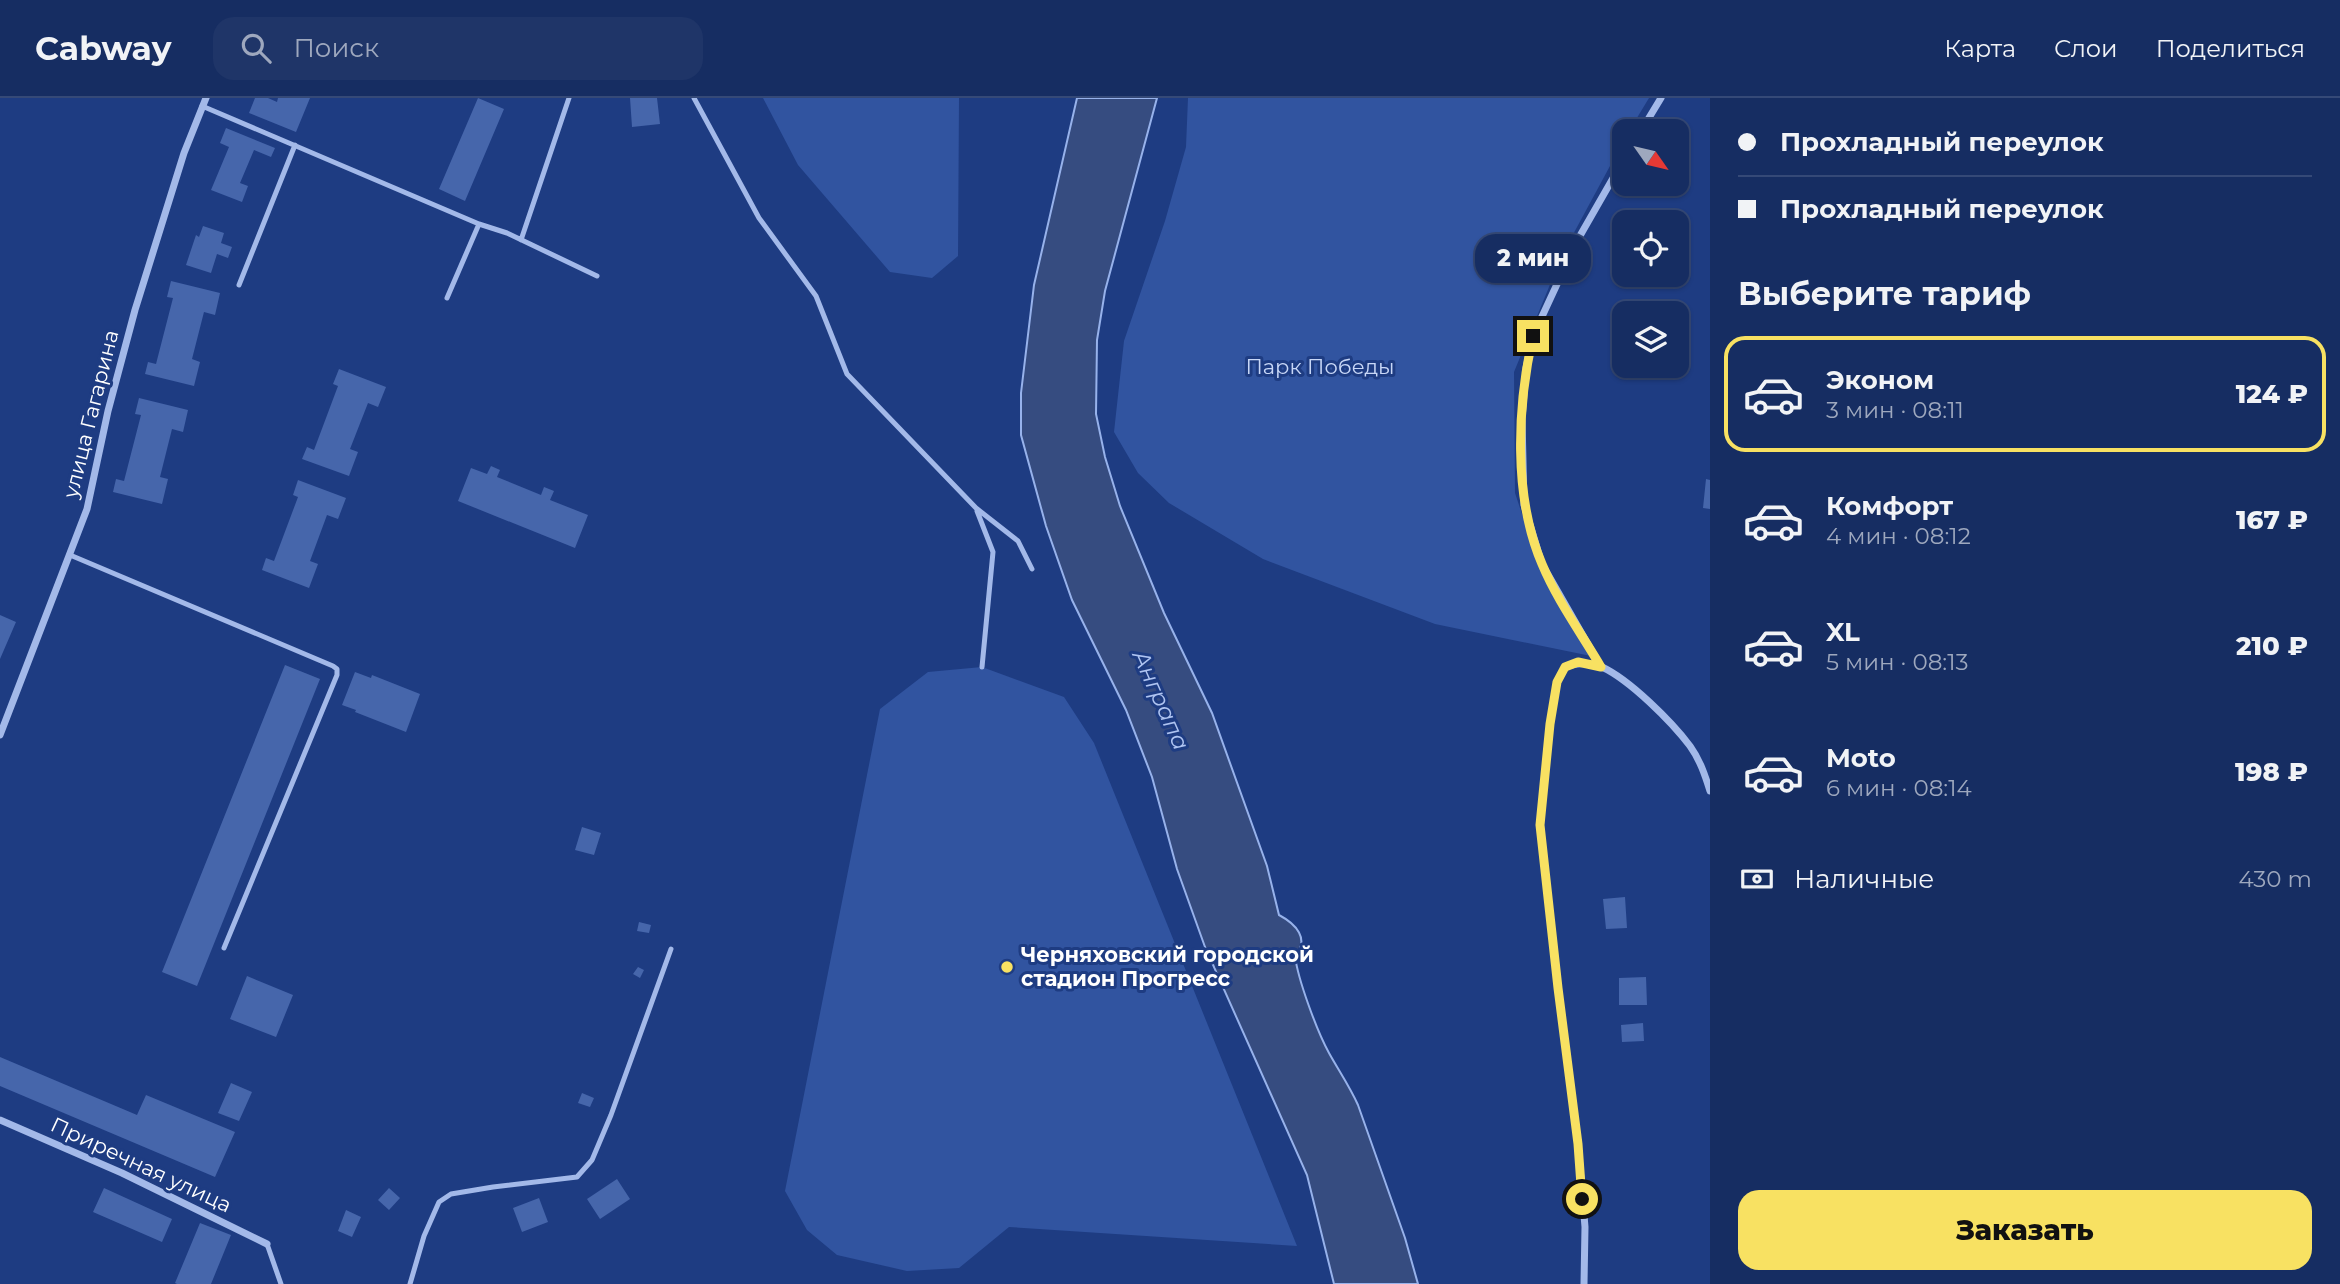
<!DOCTYPE html>
<html lang="ru">
<meta charset="utf-8">
<style>
body{margin:0;font-family:Montserrat,sans-serif;background:#1f3568;color:#f1f3f6;height:100vh;display:flex;flex-direction:column;font-size:26px;white-space:nowrap}
*{box-sizing:border-box;margin:0}
p{font-size:23px;color:#9ea8be}
.icon{flex:none;width:38px;height:38px;fill:none;stroke:currentColor;stroke-width:2;stroke-linecap:round;stroke-linejoin:round}
.map{position:relative;flex:1;overflow:hidden}
.sheet{display:flex;flex-direction:column;background:#162d62;width:630px}
.sheet>*{flex:none}
.guide{display:grid;align-content:center;height:154px;padding:0 28px;background:#162d62}
.needle{width:46px;rotate:124deg}
.fabs{position:absolute;left:1612px;top:21px;display:grid;gap:14px}
.fabs a{display:grid;place-items:center;width:77px;height:77px;border-radius:14px;background:#162d62;box-shadow:0 2px 5px #0004,0 0 0 2px #354977;font-size:35px}
.end{position:absolute;width:32px;height:32px;margin:-16px;border:9px solid #f8e162;background:#111;box-shadow:0 0 0 4px #111}
.from{border-radius:50%}
.bubble{position:absolute;height:49px;border-radius:21px;background:#162d62;box-shadow:0 2px 5px #0004,0 0 0 2px #354977;font-size:23px;font-weight:800;line-height:49px;text-align:center}
.guide b{display:flex;align-items:center;gap:24px;height:66px;font-size:26px}
.guide b+b{border-top:2px solid #354977}
.guide i{width:18px;height:18px;background:#f1f3f6}
ul{padding:0;list-style:none}
li{display:flex;align-items:center;gap:21px;height:116px;margin:0 14px 10px;padding:0 14px;border:4px solid transparent;border-radius:21px}
li div{flex:1}
li b{display:block;font-size:26px}
li em{font-style:normal;font-weight:800}
li.on{border-color:#f8e162}
li>.icon{width:63px;height:63px;stroke-width:1.5}
h2{padding:0 28px;font-size:32px;line-height:84px}
.pay{display:flex;align-items:center;gap:18px;height:77px;padding:0 28px;font-size:26px}
.pay p{margin-inline-start:auto}
.primary-button{display:flex;gap:14px;margin-top:auto;padding:14px 28px}
.primary-button a{flex:1;height:80px;border-radius:21px;background:#f8e162;color:#111;font-size:28px;font-weight:800;line-height:80px;text-align:center}
header{display:flex;align-items:center;gap:42px;box-sizing:border-box;height:98px;padding:0 35px;background:#162d62;border-bottom:2px solid #354977}
header strong{font-size:33px}
nav{display:flex;gap:38px;margin-inline-start:auto;font-size:24px}
.search{width:490px;height:63px;background:#1f3568;display:flex;align-items:center;gap:18px;box-sizing:border-box;padding:0 24px;border-radius:21px;color:#9ea8be;font-size:26px}
main{display:flex;flex:1;min-height:0}
.map>svg:first-child{display:block}
</style>
<header>
<strong>Cabway</strong>
<div class="search"><svg class="icon" aria-label="search" viewBox="0 0 24 24"><circle cx="10" cy="10" r="6"/><path d="M15 15l6 6"/></svg>Поиск</div>
<nav><a>Карта</a><a>Слои</a><a>Поделиться</a></nav>
</header>
<main>
<div class="map">
<svg width="1710" height="1186" viewBox="0 0 1710 1186">
<rect width="100%" height="100%" fill="#1e3c82"/>
<path fill="#3154a0" d="M763,0h196l-1,158 -26,22 -42,-6 -92,-107z
M1188,0h461l-20,33h-5v9l-61,113 -49,119 1,121 26,78 50,85 -156,-32 -172,-65 -94,-56 -31,-30 -24,-41 10,-91 41,-120 21,-74z
M982,569l82,30 30,46 203,503 -288,-19 -50,41 -52,3 -70,-16 -30,-25 -22,-39 95,-482 48,-37z"/>
<path fill="#364c80" stroke="#97b2eb" stroke-width="2" d="M1077,0h80l-52,193 -8,49 -1,74 9,43 15,49 44,107 48,100 55,153 12,49c17,9 31,24 16,41 3,24 22,75 34,97 10,18 21,34 29,52l47,133 13,46h-84l-27,-109 -102,-228 -28,-78 -25,-92 -26,-67 -54,-110 -26,-74 -25,-91v-42l13,-108z"/>
<path fill="#4666ab" d="M255,0h13l9,4 1,-4h32l-14,34 -47,-19z
M478,0l26,11 -39,92 -26,-12z
M630,0h27l3,26 -28,3z
M226,30l49,20 -4,9 -17,-7 -14,33 8,3 -6,16 -31,-12 18,-43 -9,-4z
M203,128l21,7 -3,10 11,4 -4,11 -11,-4 -6,19 -25,-8 10,-30 3,2z
M171,183l49,12 -5,22 -11,-3 -12,47 8,3 -6,24 -49,-12 3,-12 8,2 17,-66 -6,-1z
M339,271l47,18 -8,20 -10,-4 -18,46 8,3 -9,24 -47,-17 5,-12 7,3 24,-64 -5,-2z
M139,300l49,12 -5,22 -11,-3 -12,48 8,2 -6,25 -49,-12 3,-13 8,2 17,-66 -6,-1z
M491,368l9,4 -3,7 44,18 3,-8 10,4 -4,9 38,15 -13,33 -117,-47 13,-33 16,6z
M1706,381l4,1v29l-7,-1z
M298,382l48,18 -8,21 -11,-4 -17,46 8,3 -9,24 -47,-18 4,-12 8,3 24,-64 -5,-2z
M0,517l16,7 -16,37z
M285,567l35,14 -123,307 -35,-14z
M355,574l16,6 1,-3 48,19 -14,38 -51,-20 1,-2 -14,-5z
M582,729l19,6 -7,22 -19,-5z
M1625,799l2,31 -21,1 -3,-30z
M639,824l12,3 -2,8 -12,-2z
M638,869l6,3 -4,8 -7,-4z
M247,878l46,19 -17,42 -46,-18z
M1646,879l1,28h-28v-27z
M1643,925l1,18 -22,1 -1,-17z
M0,959l137,58 9,-20 89,37 -20,45 -215,-91z
M231,985l21,9 -13,29 -21,-8z
M582,995l12,5 -4,9 -12,-4z
M617,1081l13,20 -30,20 -13,-20z
M104,1090l68,31 -10,23 -69,-30z
M389,1090l11,10 -11,12 -11,-10z
M539,1100l9,24 -26,10 -9,-24z
M346,1112l15,7 -9,20 -14,-6z
M200,1125l31,12 -20,49h-34l-2,-1z"/>
<g fill="none" stroke-linecap="round" stroke-linejoin="round">
<path stroke="#a3b9e9" stroke-width="5" d="M694,0l65,120 57,78 31,78 129,134 42,33 14,28
M202,8l277,118 -32,74
M479,126l28,9 90,43
M521,142l48,-142
M239,187l56,-140
M977,413l16,41 -11,115
M70,457l263,111 4,3v6l-113,273
M267,1146l14,40
M410,1186l14,-48 15,-34 12,-8 42,-7 84,-10 15,-17 19,-45 60,-166"/>
<path stroke="#a3b9e9" stroke-width="7" d="M1641,33l20,-33
M1601,569l-59,-103 -18,-59 -2,-86 4,-51 7,-32 44,-95 47,-82
M0,637l87,-226 21,-98 27,-101 49,-157 22,-55
M0,1022l122,53 145,71
M1584,1186l1,-57 -7,-83 -20,-156 -18,-163 10,-101 7,-41 8,-16c12,-4 25,-5 37,0 28,13 70,55 88,79 10,14 15,29 20,45"/>
</g>
<g fill="none" stroke-linecap="round" stroke-linejoin="round">
<path stroke="#f8e162" stroke-width="9" d="M1533,238c-16,71 -20,160 9,228 15,36 39,69 59,103l-23,-5 -13,5 -8,15 -7,42 -10,101 18,163 20,156 4,55"/>
</g>
<circle fill="#f8e162" stroke="#1e3c82" stroke-width="2.5" cx="1007" cy="869" r="7"/>
<g text-anchor="middle" stroke-width="6" stroke-linejoin="round" paint-order="stroke">
<g font-size="21" fill="#c8d7f7" stroke="#1e3c82">
<text x="1320" y="276">Парк Победы</text>
</g>
<g font-size="21" fill="#fff" stroke="#1e3c82">
<text transform="translate(91 316) rotate(-76)" y="7">улица Гагарина</text>
<text transform="translate(141 1067) rotate(25)" y="7">Приречная улица</text>
</g>
<g font-size="21" font-weight="bold" fill="#fff" stroke="#1e3c82" text-anchor="start">
<text x="1021" y="864">Черняховский городской<tspan x="1021" dy="24">стадион Прогресс</tspan></text>
</g>
<g font-size="23" font-style="italic" fill="#afc4f1" stroke="#1e3c82">
<text transform="translate(1161 602) rotate(66)" y="8">Анграпа</text>
</g>
</g>
</svg>
<div class="fabs">
<a><svg class="needle" viewBox="-14 -14 28 28"><path d="M0-13l5 13h-10z" fill="#e53935"/><path d="M0 13l5-13h-10z" fill="#9ea8be"/></svg></a>
<a><svg class="icon" aria-label="locate" viewBox="0 0 24 24"><circle cx="12" cy="12" r="6"/><path d="M12 2v4M12 18v4M2 12h4M18 12h4"/></svg></a>
<a><svg class="icon" aria-label="layers" viewBox="0 0 24 24"><path d="M12 4l9 5-9 5-9-5zM3 14l9 5 9-5"/></svg></a>
</div>
<i class="end from" style="left:1582px;top:1101px"></i>
<i class="end" style="left:1533px;top:238px"></i>
<div class="bubble" style="left:1475px;top:136px;width:116px">2 мин</div>
</div>
<section class="sheet">
<div class="guide">
<b><i class="from"></i>Прохладный переулок</b>
<b><i></i>Прохладный переулок</b>
</div>
<h2>Выберите тариф</h2>
<ul>
<li class="on"><svg class="icon" aria-label="car" viewBox="0 0 24 24"><path d="M5 17H2v-5l4-1 3-4h7l3 4 3 1v5h-3M9 17h6M6 11h13"/><circle cx="7" cy="17" r="2"/><circle cx="17" cy="17" r="2"/></svg><div><b>Эконом</b><p>3 мин · 08:11</p></div><em>124 ₽</em></li>
<li><svg class="icon" aria-label="car" viewBox="0 0 24 24"><path d="M5 17H2v-5l4-1 3-4h7l3 4 3 1v5h-3M9 17h6M6 11h13"/><circle cx="7" cy="17" r="2"/><circle cx="17" cy="17" r="2"/></svg><div><b>Комфорт</b><p>4 мин · 08:12</p></div><em>167 ₽</em></li>
<li><svg class="icon" aria-label="car" viewBox="0 0 24 24"><path d="M5 17H2v-5l4-1 3-4h7l3 4 3 1v5h-3M9 17h6M6 11h13"/><circle cx="7" cy="17" r="2"/><circle cx="17" cy="17" r="2"/></svg><div><b>XL</b><p>5 мин · 08:13</p></div><em>210 ₽</em></li>
<li><svg class="icon" aria-label="car" viewBox="0 0 24 24"><path d="M5 17H2v-5l4-1 3-4h7l3 4 3 1v5h-3M9 17h6M6 11h13"/><circle cx="7" cy="17" r="2"/><circle cx="17" cy="17" r="2"/></svg><div><b>Moto</b><p>6 мин · 08:14</p></div><em>198 ₽</em></li>
</ul>
<div class="pay"><svg class="icon" aria-label="cash" viewBox="0 0 24 24"><path d="M3 7h18v10H3z"/><circle cx="12" cy="12" r="2"/></svg>Наличные<p>430 m</p></div>
<div class="primary-button"><a>Заказать</a></div>
</section>
</main>
